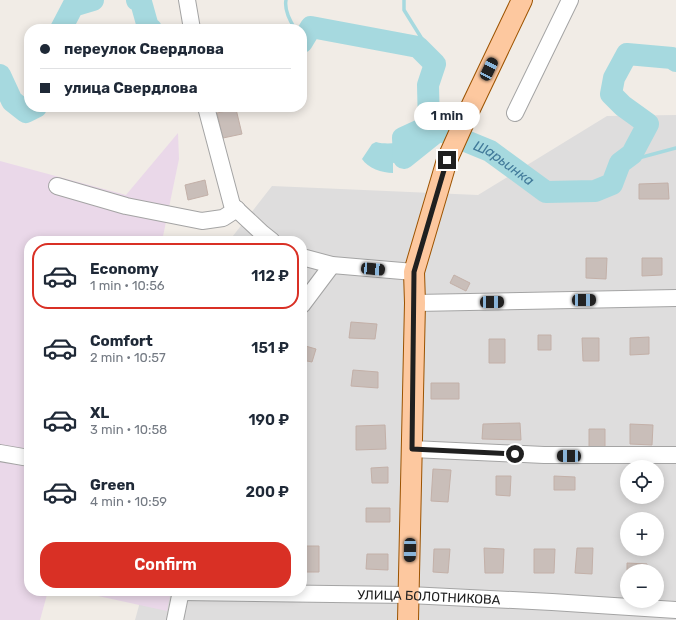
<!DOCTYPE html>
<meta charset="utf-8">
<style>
body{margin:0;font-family:Rubik,sans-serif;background:#f6f6f7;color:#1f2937;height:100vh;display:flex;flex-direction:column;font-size:15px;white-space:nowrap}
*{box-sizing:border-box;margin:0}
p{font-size:13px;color:#747a83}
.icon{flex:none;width:22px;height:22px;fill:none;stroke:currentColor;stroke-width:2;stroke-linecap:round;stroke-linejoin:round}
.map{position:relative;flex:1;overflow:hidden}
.panel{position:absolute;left:24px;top:236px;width:283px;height:360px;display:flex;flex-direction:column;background:#fff;border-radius:16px;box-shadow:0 2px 10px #0003}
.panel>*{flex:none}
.guide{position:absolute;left:24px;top:24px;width:283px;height:88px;border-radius:16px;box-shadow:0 2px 10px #0003;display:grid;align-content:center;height:88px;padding:0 16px;background:#fff}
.buttons{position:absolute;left:620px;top:460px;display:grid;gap:8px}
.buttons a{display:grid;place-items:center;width:44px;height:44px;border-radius:50%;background:#fff;box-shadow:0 2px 10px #0003;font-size:20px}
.end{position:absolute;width:18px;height:18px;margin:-9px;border:5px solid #202020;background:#fff;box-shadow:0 0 0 2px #fff}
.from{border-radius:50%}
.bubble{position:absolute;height:28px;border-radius:14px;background:#fff;box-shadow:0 2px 10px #0003;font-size:13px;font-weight:600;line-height:28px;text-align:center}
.car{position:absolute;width:12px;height:24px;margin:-12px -6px;border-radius:5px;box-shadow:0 0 3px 1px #0007;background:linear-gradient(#222 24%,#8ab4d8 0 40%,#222 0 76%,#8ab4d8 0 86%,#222 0)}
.guide b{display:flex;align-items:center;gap:14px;height:38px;font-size:15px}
.guide b+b{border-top:1px solid #e0e1e3}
.guide i{width:10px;height:10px;background:#1f2937}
ul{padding:7px 0 0;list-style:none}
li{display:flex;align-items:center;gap:12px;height:66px;margin:0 8px 6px;padding:0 8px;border:2px solid transparent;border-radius:16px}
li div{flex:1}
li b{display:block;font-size:15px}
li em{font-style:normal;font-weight:600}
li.selected{border-color:#d93025}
li>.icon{width:36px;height:36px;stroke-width:1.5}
.button{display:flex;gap:8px;margin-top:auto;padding:8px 16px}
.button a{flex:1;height:46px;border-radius:16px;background:#d93025;color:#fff;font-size:16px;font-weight:600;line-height:46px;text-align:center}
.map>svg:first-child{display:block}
</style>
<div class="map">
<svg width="676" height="620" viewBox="0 0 676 620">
<rect width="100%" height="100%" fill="#f1ece6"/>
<path fill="#dedddd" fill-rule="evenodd" d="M676,115v505h-541l8,-29h159v-350h-73l43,-55 206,9 129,-79zM627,467h30v30h-30zM627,519h30v30h-30zM627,571h30v30h-30z"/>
<path fill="#ead8e9" d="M178,133l1,26 -17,82h-133v350h19l-8,29h-40v-459l126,34z
M75,591h96l-4,20z"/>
<path fill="#a6d9df" d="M376,142c10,3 20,0 31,2l1,8 -6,9 -9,2v10c-11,0 -25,-5 -31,-14l10,-15z"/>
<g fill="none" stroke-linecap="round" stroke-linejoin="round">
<path stroke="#a6d9df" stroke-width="3.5" d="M286,0c-2,10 4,21 9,29
M404,0v10l28,45 3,9
M620,163l56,-15"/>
<g stroke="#a6d9df" stroke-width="22">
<path d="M137,0l4,2 7,25 3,2"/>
<path d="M61,29l12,-23 20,-6"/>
<path id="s1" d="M302,42l9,-15 107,20 17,17 -7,21 1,41 -26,12 1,20 35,-28 51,21 56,41 49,-1 17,-7 8,-21 12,-9 16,-30 -25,-18 -12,-12 3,-16 13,-24 45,4 4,3"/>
<path d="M0,75l12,26 14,11 10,-5"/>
</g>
</g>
<path fill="#c9beb9" stroke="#c3b0a8" d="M236,109l6,25 -19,4 -6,-25z
M205,180l3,15 -20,5 -3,-15z
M668,183l1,16h-30v-15z
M586,258h21l-1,21 -20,-1z
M642,258h20v17l-20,1z
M454,275l16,8 -4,8 -16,-8z
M351,322l26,2 -2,15 -26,-1z
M538,335h13v15h-13z
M649,337v17l-19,1v-17z
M582,338h17v23h-16z
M489,339h16v24h-16z
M302,345l14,4 -4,13 -10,-2z
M353,370l25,2v16l-27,-2z
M431,383h28v16h-28z
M520,423l1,17 -39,-1 1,-15z
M630,424l23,1 -1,20 -22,-1z
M385,425l1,24 -30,1v-24z
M589,429h16v19h-16z
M388,467v16h-16l-1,-15z
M433,469l18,1 -3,32 -17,-1z
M496,476h15l-1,20 -14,-1z
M554,476l21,1v13h-21z
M366,508h24v14h-24z
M302,546h17v26h-17z
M484,548l20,1 -1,24h-18z
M577,548h16l-1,26 -17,-1z
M434,549h16l-2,24 -15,-1z
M534,549h21l-1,24h-20z
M367,554h21v16l-22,-1z
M627,563l20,1 -1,7h-19z"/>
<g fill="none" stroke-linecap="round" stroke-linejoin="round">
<g stroke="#a4a4a4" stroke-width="18">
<g id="minor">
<path d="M187,0l5,29"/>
<path d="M206,107l26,98 30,28 10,8"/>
<path d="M515,113l55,-113"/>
<path d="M57,186l69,20 76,15 21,-3 14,-9"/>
<path d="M302,257l30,8 82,7"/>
<path d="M415,303l261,-5"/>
<path d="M302,305l30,-40"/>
<path d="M412,449l132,6h132"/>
<path d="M0,453l29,5"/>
<path id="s2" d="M181,592l228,3 143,7 124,8"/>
<path d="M175,620l6,-29"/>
</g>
</g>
<g stroke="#9c5300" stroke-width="22">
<path id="major" d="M408,620l7,-317 -1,-31 33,-112 22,-49 53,-111"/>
</g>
<use href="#minor" stroke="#fff" stroke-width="16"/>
<use href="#major" stroke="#fdc89f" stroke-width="20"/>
</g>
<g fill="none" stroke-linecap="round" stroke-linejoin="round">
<path stroke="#202020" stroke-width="5" d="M447,160l-33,112 -2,177 103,5"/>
</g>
<g text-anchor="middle" stroke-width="4" stroke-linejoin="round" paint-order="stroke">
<g font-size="13" fill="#202020" stroke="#fff">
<text dy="5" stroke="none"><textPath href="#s2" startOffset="248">УЛИЦА БОЛОТНИКОВА</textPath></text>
</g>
<g font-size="14" font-style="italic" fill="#417a9a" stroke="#fff">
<text dy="5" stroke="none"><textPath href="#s1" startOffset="380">Шарьинка</textPath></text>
</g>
</g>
</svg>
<div class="buttons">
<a><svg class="icon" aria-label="locate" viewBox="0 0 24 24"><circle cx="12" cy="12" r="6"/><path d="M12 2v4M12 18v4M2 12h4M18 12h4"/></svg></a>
<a>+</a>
<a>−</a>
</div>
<i class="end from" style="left:515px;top:454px"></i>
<i class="end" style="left:447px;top:160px"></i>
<div class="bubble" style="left:414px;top:102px;width:66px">1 min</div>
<i class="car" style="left:489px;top:69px;rotate:26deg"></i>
<i class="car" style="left:373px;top:269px;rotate:95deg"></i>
<i class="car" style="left:584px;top:300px;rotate:89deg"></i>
<i class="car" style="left:492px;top:302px;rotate:89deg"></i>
<i class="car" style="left:569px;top:456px;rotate:271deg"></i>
<i class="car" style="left:410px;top:550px;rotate:181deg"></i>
<div class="guide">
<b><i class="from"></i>переулок Свердлова</b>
<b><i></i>улица Свердлова</b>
</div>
<section class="panel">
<ul>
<li class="selected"><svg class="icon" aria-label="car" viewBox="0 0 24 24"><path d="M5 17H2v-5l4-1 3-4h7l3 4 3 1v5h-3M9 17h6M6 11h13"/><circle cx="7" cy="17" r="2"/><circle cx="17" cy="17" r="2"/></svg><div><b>Economy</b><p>1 min · 10:56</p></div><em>112 ₽</em></li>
<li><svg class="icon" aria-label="car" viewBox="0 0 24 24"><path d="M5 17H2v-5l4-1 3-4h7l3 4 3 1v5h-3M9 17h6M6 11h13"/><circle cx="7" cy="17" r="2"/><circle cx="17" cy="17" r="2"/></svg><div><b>Comfort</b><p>2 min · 10:57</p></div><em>151 ₽</em></li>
<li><svg class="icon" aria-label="car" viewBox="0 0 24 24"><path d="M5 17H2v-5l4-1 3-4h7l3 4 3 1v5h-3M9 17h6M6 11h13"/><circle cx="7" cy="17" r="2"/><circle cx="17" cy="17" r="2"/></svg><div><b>XL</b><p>3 min · 10:58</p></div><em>190 ₽</em></li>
<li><svg class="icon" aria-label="car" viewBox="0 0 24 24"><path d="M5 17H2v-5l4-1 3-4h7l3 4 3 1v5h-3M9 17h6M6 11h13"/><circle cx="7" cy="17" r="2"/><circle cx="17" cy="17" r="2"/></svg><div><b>Green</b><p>4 min · 10:59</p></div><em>200 ₽</em></li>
</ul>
<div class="button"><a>Confirm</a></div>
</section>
</div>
